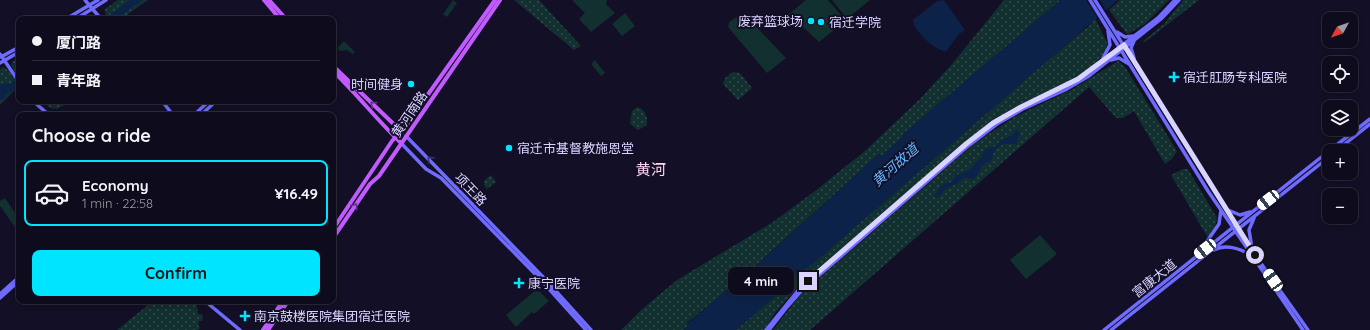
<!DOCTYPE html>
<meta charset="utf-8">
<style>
body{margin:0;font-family:Quicksand,"Noto Sans SC",sans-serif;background:#1c1929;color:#f1f3f6;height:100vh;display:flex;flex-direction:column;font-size:15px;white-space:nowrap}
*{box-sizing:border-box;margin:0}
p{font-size:13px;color:#9b9ba3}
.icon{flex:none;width:22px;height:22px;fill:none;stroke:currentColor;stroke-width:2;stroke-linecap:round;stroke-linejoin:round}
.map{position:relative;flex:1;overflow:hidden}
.side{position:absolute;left:16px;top:112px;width:320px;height:192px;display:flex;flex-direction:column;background:#0e0b1c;border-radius:8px;box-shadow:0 2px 6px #0003,0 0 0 1px #2e2b3b}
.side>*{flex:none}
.banner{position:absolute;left:16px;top:16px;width:320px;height:88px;border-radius:8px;box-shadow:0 2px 6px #0003,0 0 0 1px #2e2b3b;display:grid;align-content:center;height:88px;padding:0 16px;background:#0e0b1c}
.needle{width:26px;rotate:230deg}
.controls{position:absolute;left:1322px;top:12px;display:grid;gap:8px}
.controls a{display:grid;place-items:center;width:36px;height:36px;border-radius:8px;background:#0e0b1c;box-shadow:0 2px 6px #0003,0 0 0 1px #2e2b3b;font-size:20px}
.end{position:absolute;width:18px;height:18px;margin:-9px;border:5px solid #d9d4ff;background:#111;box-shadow:0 0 0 2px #111}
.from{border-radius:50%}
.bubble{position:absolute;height:28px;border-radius:8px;background:#0e0b1c;box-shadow:0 2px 6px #0003,0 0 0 1px #2e2b3b;font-size:13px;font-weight:800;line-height:28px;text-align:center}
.car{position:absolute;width:12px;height:24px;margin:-12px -6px;border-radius:5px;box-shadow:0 0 3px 1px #0007;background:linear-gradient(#fff 24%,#345 0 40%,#fff 0 76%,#345 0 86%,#fff 0)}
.banner b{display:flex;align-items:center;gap:14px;height:38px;font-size:15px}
.banner b+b{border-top:1px solid #2e2b3b}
.banner i{width:10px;height:10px;background:#f1f3f6}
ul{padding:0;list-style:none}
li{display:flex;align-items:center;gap:12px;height:66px;margin:0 8px 6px;padding:0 8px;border:2px solid transparent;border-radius:8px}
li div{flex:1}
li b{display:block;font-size:15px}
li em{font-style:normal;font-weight:800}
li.on{border-color:#00e5ff}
li>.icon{width:36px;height:36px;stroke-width:1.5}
h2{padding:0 16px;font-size:18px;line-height:48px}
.action{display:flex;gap:8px;margin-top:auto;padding:8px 16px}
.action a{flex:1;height:46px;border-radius:8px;background:#00e5ff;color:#111;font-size:16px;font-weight:800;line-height:46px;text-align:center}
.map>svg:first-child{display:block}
</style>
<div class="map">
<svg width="1370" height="330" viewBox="0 0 1370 330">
<defs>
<pattern id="park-dots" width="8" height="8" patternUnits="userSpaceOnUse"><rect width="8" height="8" fill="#12302f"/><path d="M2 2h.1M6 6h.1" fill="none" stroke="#344d4e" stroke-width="1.8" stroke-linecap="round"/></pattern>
</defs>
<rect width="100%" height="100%" fill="#130f26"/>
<path fill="#12302f" d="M453,0l4,3 -10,14 -4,-3z
M572,0h35l-1,4 9,9 -24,19 -12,-13 6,-6z
M806,0h22l13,15 -1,5 -9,8 2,3 -14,11 -30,-28z
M832,0h38l-23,19z
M625,13l10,13 -13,10 -10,-12z
M745,15l41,43 -19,15 -39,-46 1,-5 6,-4z
M344,41l11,11 -2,2 -6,-4 -7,1 -3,-3z
M595,60l10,13 -4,3 -10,-12z
M551,138l5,7 -10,8 -4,-6z
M5,198l14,21v10l-2,1 -17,-24v-5z
M1040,235l17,19 -31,25 -16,-19z
M535,291l5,1 9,9 -15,13 -2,-2 -16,15 -10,-12z"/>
<path fill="url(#park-dots)" d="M118,0h30l-27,19h-12l-4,-6v-4z
M514,0h25l42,46 -7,4z
M1004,0h57l-159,135 1,2 -22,19 -2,-2 -136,123 -56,46 1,3 -5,4h-62l19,-19 37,-31 96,-58 42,-31 50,-40 56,-53 31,-34z
M1120,0h49l-24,24 -17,10 -2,-1 -17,-23z
M1183,0h16l-54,42 -2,-1 21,-17z
M1095,18l13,27c-12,32 -64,47 -92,62 -11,5 -21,13 -31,20l-187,160 -23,26 -11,17h-28l263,-229 91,-76z
M19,58v20l-8,-13 1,-3z
M1118,61l7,6 52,84 -5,8 -7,5 -31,-53 -11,7h-7l-27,-31 -279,243h-37l27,-35 175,-152 41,-27 57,-27z
M3,67l6,4 10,15 -19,19v-36z
M733,72l7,1 12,15 -14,12 -15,-16 2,-6z
M43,101h29l-15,8 -7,-1z
M637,107c8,2 11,10 10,18l-9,5 -8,-6 2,-13z
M1183,169h5l29,49 -2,10 -7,10 -37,-63z
M491,175l5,7 -9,7 -3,-4v-4z
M153,301h41l3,5 1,8 5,1 -1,6h-3l-1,4 2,3 -2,2h-81z"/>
<path fill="#0c2248" d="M130,0h13l-26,18 -13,1z
M944,0l21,30 -7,5 -12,17c-12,-3 -31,-19 -33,-32l24,-19z
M1061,0h57l-382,330h-53l5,-4 -1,-2 82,-70 110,-100 2,2 22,-19 -1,-2z
M19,77v8l-9,8 -1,-2 -6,8 -3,1v-11l2,-1h-2v-3l4,-2 6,1z
M1018,128l2,7 -4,9h-13l-8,5 -4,12c-12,2 -10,13 -18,19l-8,-3 -8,7 -12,5 -7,9 -4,-1 8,-13 10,-2 3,-7c17,-3 15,-8 27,-18l1,-5 4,-4 9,-2 6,-7 9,-3z"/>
<path fill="#130f26" d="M1086,0h14l7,12 -9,7z"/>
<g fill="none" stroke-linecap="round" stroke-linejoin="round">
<path stroke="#6f6bff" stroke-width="3.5" d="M85,0l16,19
M1090,0l118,191 95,139
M1095,0l160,255 53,75
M66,19l32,-19
M76,19l30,-19
M1117,32l8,5 8,-1
M0,54l19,28
M1,57l18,-10
M1103,58l7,-13 -2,-14
M1134,58l-3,-10 3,-7
M1111,60l8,-2 10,6
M0,63l19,-11
M33,101l16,14
M162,101l11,14
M194,115l15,-14
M201,115l15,-14
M984,130l37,-23 57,-28 80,-61 17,-18
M406,136l138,142 47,52
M401,143l25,26 15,9 100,102 45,50
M1329,151l41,-32
M1336,151l34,-27
M1228,210l12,5 10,-3
M1252,248l-3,-18 5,-12
M1201,250l18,-26 2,-14
M1214,250c11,-6 26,-2 36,5
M0,294l19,-17
M0,298l19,-17
M205,301l35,29
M766,330l34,-42 51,-44
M769,330l18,-23 14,-16 167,-145 29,-22 26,-15 42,-19 24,-14 72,-57 18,-19
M1104,330l225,-179
M1111,330l218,-173"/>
<path stroke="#c25bff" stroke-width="4" d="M264,0l16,19
M269,0l17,19
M333,66l69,66
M333,71c24,23 44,49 68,72
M333,229l59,-88 15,-17 88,-124
M333,238l37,-54 9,-8 121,-176
M263,330l20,-29
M268,330l20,-29"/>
</g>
<defs><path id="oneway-chevron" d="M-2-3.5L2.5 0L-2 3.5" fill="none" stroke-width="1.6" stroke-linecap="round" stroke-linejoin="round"/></defs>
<g stroke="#623188">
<use href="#oneway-chevron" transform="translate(373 104) rotate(-138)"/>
<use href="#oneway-chevron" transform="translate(355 206) rotate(-55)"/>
</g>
<use stroke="#38347d" href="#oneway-chevron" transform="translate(430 159) rotate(-136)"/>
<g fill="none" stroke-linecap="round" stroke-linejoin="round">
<path stroke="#d9d4ff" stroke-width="5" d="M808,281l158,-137 27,-21 28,-16 57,-28 46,-34 131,210"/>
</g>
<g fill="#00e5ff" stroke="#130f26" stroke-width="1.5">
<circle cx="811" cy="21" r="4"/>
<circle cx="821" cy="22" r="4"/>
<path d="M1172 71h4v4h4v4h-4v4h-4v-4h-4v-4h4z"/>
<circle cx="411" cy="84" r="4"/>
<circle cx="509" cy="148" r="4"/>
<path d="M517 277h4v4h4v4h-4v4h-4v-4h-4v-4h4z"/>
<path d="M243 310h4v4h4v4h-4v4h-4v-4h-4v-4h4z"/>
</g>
<g text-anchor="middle" stroke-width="4" stroke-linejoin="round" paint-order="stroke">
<g font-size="13" fill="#d9d4ff" stroke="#130f26" text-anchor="start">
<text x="803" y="26" text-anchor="end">废弃篮球场</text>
<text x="829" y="27">宿迁学院</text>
<text x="1183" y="82">宿迁肛肠专科医院</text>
<text x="403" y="89" text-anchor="end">时间健身</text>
<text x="517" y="153">宿迁市基督教施恩堂</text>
<text x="528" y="288">康宁医院</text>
<text x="254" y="321">南京鼓楼医院集团宿迁医院</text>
</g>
<g font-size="13" fill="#d9d4ff" stroke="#130f26">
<text transform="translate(409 114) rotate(-56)" y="5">黄河南路</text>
<text transform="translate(471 189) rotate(46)" y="5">项王路</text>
<text transform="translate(1154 278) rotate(-39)" y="5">富康大道</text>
</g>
<g font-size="14" font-style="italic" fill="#62b6ff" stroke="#130f26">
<text transform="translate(895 165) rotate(-41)" y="5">黄河故道</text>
</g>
<g font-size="15" fill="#ffd6f0" stroke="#130f26">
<text x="651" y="175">黄河</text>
</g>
</g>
</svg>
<div class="controls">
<a><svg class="needle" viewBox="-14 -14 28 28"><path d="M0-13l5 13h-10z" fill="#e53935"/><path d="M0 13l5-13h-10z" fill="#9b9ba3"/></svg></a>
<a><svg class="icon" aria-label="locate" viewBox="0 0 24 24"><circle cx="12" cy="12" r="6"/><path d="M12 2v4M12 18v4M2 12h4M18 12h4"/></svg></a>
<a><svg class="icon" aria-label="layers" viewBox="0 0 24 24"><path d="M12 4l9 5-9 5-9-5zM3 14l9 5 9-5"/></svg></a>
<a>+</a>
<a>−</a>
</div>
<i class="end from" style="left:1255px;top:255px"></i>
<i class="end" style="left:808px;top:281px"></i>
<div class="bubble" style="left:728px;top:267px;width:66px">4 min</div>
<i class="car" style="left:1268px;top:200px;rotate:232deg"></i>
<i class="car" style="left:1205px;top:249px;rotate:232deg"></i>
<i class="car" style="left:1273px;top:280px;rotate:325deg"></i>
<div class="banner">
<b><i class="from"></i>厦门路</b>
<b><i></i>青年路</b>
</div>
<section class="side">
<h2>Choose a ride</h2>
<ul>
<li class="on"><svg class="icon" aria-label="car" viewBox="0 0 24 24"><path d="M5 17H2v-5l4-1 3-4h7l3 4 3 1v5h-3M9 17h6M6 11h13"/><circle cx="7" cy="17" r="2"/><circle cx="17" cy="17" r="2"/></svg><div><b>Economy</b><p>1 min · 22:58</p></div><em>¥16.49</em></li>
</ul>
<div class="action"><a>Confirm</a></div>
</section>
</div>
